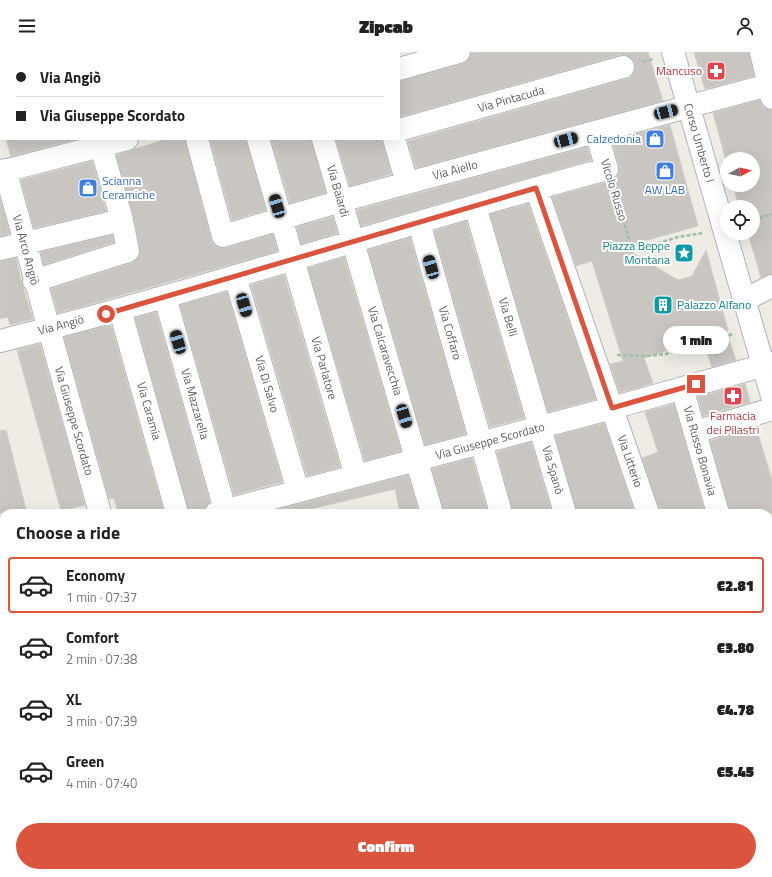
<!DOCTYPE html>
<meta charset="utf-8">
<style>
body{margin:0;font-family:"Titillium Web",sans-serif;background:#f2f2f2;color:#222;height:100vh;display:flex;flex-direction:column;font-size:15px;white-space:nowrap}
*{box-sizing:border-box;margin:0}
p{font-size:13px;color:#767676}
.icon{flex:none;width:22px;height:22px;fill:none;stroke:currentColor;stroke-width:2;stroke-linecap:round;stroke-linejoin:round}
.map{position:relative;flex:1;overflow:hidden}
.side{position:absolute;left:0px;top:457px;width:772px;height:368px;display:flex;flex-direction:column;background:#fff;border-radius:12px 12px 0 0;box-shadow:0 4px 16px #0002}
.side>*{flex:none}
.guide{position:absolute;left:0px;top:0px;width:400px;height:88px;box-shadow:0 4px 16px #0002;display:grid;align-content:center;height:88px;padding:0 16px;background:#fff}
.needle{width:26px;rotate:82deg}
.buttons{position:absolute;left:720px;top:100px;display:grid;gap:8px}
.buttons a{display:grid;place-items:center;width:40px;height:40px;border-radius:50%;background:#fff;box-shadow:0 4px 16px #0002;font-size:20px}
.end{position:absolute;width:18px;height:18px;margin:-9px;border:5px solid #da543e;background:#fff;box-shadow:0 0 0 2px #fff}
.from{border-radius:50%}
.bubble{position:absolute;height:28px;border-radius:14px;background:#fff;box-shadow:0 4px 16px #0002;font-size:13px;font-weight:800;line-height:28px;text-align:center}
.car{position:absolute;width:12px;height:24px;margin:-12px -6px;border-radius:5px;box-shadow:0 0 3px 1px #0007;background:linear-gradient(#222 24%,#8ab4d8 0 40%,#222 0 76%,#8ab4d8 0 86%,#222 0)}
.guide b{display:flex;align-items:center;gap:14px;height:38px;font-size:15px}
.guide b+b{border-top:1px solid #e0e0e0}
.guide i{width:10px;height:10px;background:#222}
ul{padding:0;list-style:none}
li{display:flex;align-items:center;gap:12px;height:56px;margin:0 8px 6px;padding:0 8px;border:2px solid transparent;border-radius:4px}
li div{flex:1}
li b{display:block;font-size:15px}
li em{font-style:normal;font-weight:800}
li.on{border-color:#da543e}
li>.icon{width:36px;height:36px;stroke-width:1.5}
h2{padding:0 16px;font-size:18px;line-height:48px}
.button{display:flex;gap:8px;margin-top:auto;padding:8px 16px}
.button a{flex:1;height:46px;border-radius:24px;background:#da543e;color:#fff;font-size:16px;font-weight:800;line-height:46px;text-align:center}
header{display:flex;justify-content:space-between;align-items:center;height:52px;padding:0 16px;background:#fff;font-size:18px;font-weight:800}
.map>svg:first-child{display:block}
</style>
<header><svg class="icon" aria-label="menu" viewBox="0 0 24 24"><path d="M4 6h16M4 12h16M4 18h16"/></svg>Zipcab<svg class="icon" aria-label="person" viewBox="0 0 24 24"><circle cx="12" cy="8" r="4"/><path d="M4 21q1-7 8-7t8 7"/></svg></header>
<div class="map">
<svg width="772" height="825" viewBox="0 0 772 825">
<defs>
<pattern id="park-crowns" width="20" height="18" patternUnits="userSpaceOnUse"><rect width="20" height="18" fill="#c3e3c6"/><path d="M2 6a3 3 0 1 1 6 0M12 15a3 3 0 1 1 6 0" fill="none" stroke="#a2bba4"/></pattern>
</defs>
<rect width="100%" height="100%" fill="#eeece5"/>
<path fill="url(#park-crowns)" d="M0,709h4v112h476v4h-480z"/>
<path fill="#c9c6c2" stroke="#d2cec4" d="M471,0h177l15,49 -247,67 -8,-27 218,-62 6,-4 3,-5v-7l-4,-5 -5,-3h-6l-221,62v-36l63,-17 6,-4z
M694,0h55l5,24 -49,13z
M760,48l3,7 9,3v164l-11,4 -13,-45h5v-26h-14l-6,-22h20v-26h-26v5l-14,-51z
M670,73l28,101 -75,21 55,33 14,-4 14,-26 22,80 -2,1 10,29 -24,7 -10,-28 -58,19 9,25 -33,10 -10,-29 13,-3 -31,-100 -16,5 -24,-69 58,-16 6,-3 3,-6v-6l-7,-26z
M6,87h71l-66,17z
M167,87h18l26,100 3,6 6,3h6l47,-14 5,17 -220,62 -7,-24 81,-26 5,-4 3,-10 -6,-31 -18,-63z
M210,87h36l20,71 -34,10z
M271,87h40l15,54 -36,10z
M336,87h46l9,35 -41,12z
M587,95l4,13 -230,66 -4,-16z
M92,109l14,50 -72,17 -13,-48z
M0,147l10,35 -10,2z
M528,152l68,195 -48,13 -58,-198z
M333,165l4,16 -36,11 -4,-17z
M466,169l58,197 -34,9 -56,-196z
M112,183l2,7 -70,23 -3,-13z
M410,186l56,196 -41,11 -57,-195z
M344,205l57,194 -36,10 -57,-193z
M16,206l6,26 11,35 -23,6 -2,-8 -8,2v-58z
M284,223l56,192 -33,9 -56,-191z
M227,240l55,190 -48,13 -54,-190z
M156,260l54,191 -6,6v4h-15l-54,-195z
M111,273l53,188h-46l-4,-15 -5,1 -45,-162z
M40,292l45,161 -24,6 -44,-161z
M745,332l5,18 -47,14 -5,-19z
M674,352l31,109h-45l-18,-55 16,-6 -13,-40z
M604,371l31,90h-58l-22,-77z
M756,375l16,53v33h-42l-20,-72z
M6,378l21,83h-27v-82z
M531,390l21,71h-39l-16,-61z
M472,406l16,55h-44l-12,-44z
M408,423l11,38h-19l-5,-24 -101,24h-29z"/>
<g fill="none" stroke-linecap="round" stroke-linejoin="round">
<g stroke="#b2b4b9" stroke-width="24">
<path id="minor" d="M104,0l1,1
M171,0l1,1
M234,0l1,1
M299,0v1
M370,0v1
M673,0l99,344
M761,0l11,46
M399,17l60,-17
M399,78l224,-63
M197,87l26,97 118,-35 431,-117
M258,87l98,337
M323,87l109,374
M394,87l13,44
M5,118l95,343
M0,120l127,-33
M536,136l112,325
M475,154l90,307
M419,171l82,290
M0,197l122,-29
M235,224l63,215
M34,229l94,-30 -6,-31 -21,-74
M165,245l60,213
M744,248l28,-14
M120,258l57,203
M0,289c204,-51 404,-118 607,-172l-11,-37
M682,336l36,125
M695,380l77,-23
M216,461l396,-105 160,-45
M0,520l4,-1
M768,546l4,-1
M768,625l4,13
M531,821l1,4
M601,821l1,4
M668,821l1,4
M762,821l1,4"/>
</g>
<path stroke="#9cc1a9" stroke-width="2.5" stroke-dasharray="4 2" stroke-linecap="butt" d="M643,10l10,-3
M613,138l20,61 45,-14 25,-4
M753,168l19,-6
M712,289l5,16
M617,303l29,1 20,-2 67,-20
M0,592l4,2
M0,669l4,1"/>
<use href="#minor" stroke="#fff" stroke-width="22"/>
</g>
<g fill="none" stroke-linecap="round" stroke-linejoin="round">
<path stroke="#da543e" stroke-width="5" d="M106,262l430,-126 76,220 84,-24"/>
</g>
<defs>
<g id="pharmacy-square" transform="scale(1)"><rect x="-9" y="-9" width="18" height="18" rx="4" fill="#e0444e" stroke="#fff"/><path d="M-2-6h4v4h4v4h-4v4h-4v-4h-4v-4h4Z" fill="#fff"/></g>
<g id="shop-square" transform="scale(1)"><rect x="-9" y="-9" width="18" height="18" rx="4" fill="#3f7fe0" stroke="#fff"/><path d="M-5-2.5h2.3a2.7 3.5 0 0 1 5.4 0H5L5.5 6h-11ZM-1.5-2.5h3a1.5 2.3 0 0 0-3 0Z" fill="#fff"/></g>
<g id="sight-square" transform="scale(1)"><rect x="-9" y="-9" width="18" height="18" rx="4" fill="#0f9aa8" stroke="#fff"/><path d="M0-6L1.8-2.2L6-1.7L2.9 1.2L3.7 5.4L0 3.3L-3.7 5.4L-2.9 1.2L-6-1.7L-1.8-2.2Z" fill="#fff"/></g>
<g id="building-square" transform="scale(1)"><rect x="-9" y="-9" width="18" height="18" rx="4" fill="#0f9aa8" stroke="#fff"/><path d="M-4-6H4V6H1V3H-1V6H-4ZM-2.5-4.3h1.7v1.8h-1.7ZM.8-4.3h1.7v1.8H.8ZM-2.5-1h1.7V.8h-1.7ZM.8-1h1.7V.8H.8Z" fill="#fff"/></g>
</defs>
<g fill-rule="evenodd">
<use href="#pharmacy-square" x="716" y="19"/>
<use href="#shop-square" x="655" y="87"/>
<use href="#shop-square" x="665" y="119"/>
<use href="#shop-square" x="88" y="136"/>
<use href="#sight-square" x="684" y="201"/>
<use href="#building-square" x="663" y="253"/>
<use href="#pharmacy-square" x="733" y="344"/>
</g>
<g text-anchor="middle" stroke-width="4" stroke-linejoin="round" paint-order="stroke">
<g font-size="12" fill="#be3a42" stroke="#fff" text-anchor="end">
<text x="702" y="23">Mancuso</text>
<text x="733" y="368" text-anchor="middle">Farmacia<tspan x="733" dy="14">dei Pilastri</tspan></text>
</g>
<g font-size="12" fill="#5d5f64" stroke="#fff">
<text transform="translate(511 47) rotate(-16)" y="4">Via Pintacuda</text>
<text transform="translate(699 91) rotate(74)" y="4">Corso Umberto I</text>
<text transform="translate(455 118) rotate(-15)" y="4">Via Aiello</text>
<text transform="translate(614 138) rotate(73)" y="4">Vicolo Russo</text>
<text transform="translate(338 139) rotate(74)" y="4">Via Baiardi</text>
<text transform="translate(26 198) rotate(75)" y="4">Via Arco Angiò</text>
<text transform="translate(508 265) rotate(74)" y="4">Via Belli</text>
<text transform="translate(61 273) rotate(-15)" y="4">Via Angiò</text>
<text transform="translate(450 281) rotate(74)" y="4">Via Coffaro</text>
<text transform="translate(385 299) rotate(73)" y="4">Via Calcaravecchia</text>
<text transform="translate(324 316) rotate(74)" y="4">Via Parlatore</text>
<text transform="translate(267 332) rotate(74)" y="4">Via Di Salvo</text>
<text transform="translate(195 352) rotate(74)" y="4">Via Mazzarella</text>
<text transform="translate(149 359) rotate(74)" y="4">Via Caramia</text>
<text transform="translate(74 369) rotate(74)" y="4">Via Giuseppe Scordato</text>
<text transform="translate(490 389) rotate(-15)" y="4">Via Giuseppe Scordato</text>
<text transform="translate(700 399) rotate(74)" y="4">Via Russo Bonavia</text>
<text transform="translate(630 409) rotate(71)" y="4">Via Litterio</text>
<text transform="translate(553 418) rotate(74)" y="4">Via Spanò</text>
</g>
<g font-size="12" fill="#366cbe" stroke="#fff" text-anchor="end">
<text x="641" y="91">Calzedonia</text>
<text x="102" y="133" text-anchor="start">Scianna<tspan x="102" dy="14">Ceramiche</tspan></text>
<text x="665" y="142" text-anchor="middle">AW LAB</text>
</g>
<g font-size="12" fill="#0d838f" stroke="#fff" text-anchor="end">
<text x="670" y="198">Piazza Beppe<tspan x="670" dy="14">Montana</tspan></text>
<text x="677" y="257" text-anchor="start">Palazzo Alfano</text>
</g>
</g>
</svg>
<div class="buttons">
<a><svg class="needle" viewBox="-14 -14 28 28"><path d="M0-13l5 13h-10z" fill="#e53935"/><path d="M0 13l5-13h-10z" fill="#767676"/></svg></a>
<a><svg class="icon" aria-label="locate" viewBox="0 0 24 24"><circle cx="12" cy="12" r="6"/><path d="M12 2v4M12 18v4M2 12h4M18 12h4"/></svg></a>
</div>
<i class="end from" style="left:106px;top:262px"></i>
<i class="end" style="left:696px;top:332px"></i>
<div class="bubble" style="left:663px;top:274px;width:66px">1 min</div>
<i class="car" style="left:666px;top:60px;rotate:75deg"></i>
<i class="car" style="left:566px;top:88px;rotate:75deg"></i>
<i class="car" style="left:277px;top:154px;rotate:344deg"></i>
<i class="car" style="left:431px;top:215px;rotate:344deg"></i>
<i class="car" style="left:244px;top:253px;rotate:164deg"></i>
<i class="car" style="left:178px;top:290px;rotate:344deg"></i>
<i class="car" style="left:404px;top:364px;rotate:163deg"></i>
<div class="guide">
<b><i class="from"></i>Via Angiò</b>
<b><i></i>Via Giuseppe Scordato</b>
</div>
<section class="side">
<h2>Choose a ride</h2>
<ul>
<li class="on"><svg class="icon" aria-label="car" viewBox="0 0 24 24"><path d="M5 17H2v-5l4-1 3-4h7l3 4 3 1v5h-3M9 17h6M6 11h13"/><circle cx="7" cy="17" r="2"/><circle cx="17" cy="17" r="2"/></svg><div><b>Economy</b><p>1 min · 07:37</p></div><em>€2.81</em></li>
<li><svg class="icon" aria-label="car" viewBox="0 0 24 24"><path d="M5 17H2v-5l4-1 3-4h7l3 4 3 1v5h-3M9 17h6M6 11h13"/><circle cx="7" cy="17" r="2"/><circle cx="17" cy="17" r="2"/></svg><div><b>Comfort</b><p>2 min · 07:38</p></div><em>€3.80</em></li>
<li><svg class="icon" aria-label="car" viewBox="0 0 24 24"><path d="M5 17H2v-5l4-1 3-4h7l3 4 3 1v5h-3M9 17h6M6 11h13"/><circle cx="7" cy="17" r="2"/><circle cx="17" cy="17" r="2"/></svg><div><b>XL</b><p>3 min · 07:39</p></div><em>€4.78</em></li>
<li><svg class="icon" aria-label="car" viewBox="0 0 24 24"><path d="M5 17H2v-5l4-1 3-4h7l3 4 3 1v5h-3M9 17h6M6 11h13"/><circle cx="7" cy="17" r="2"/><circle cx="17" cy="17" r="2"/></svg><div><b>Green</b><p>4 min · 07:40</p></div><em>€5.45</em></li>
</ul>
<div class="button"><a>Confirm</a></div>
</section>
</div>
